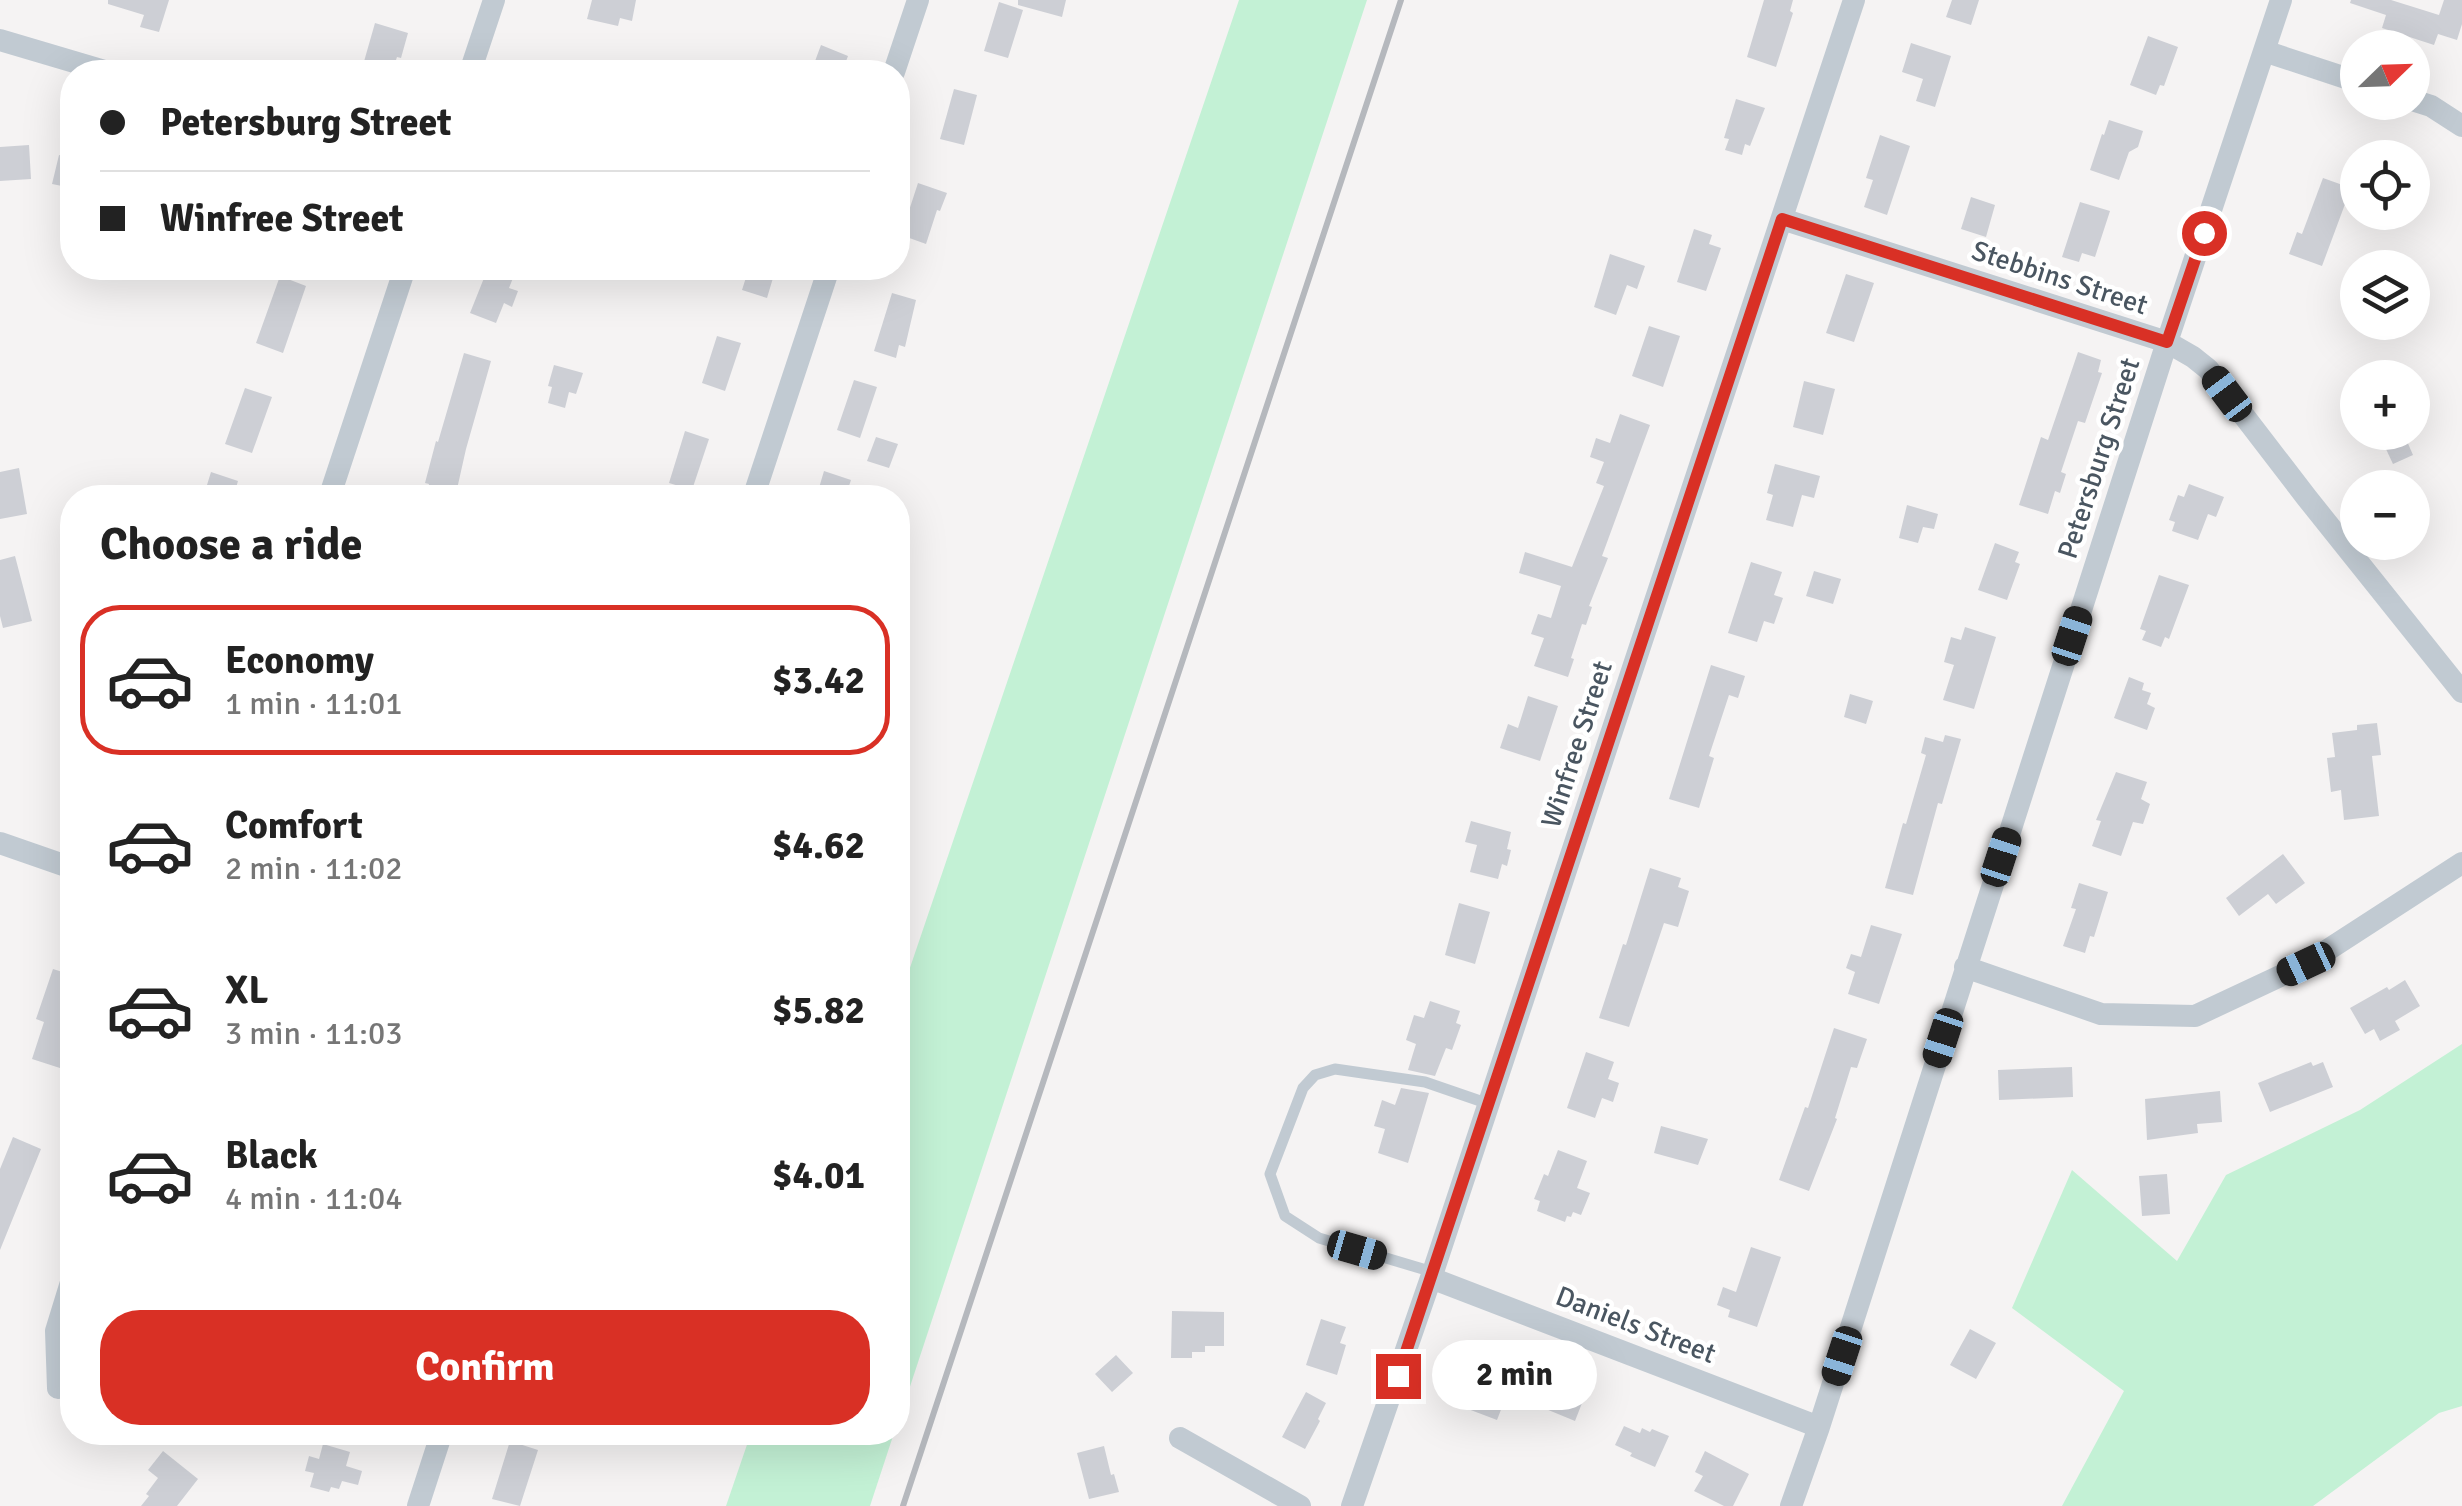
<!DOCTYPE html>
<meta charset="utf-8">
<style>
body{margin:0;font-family:Signika,sans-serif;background:#f2f2f2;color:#222;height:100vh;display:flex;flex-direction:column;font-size:38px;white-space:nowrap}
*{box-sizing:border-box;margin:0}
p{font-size:32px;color:#767676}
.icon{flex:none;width:55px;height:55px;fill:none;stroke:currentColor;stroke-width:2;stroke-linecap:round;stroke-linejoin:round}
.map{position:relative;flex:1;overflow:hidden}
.drawer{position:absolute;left:60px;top:485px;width:850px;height:960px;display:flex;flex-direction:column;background:#fff;border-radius:40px;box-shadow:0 10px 40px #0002}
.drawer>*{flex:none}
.top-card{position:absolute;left:60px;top:60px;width:850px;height:220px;border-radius:40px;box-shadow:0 10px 40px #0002;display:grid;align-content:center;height:220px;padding:0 40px;background:#fff}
.needle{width:65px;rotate:67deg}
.fabs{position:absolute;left:2340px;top:30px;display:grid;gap:20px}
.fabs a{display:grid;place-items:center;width:90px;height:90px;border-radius:50%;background:#fff;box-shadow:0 10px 40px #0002;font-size:50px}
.end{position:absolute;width:45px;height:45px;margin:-22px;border:12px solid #d93025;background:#fff;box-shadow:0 0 0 5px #fff}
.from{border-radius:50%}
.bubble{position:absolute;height:70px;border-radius:35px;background:#fff;box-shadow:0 10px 40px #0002;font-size:32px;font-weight:800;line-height:70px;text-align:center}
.car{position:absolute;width:30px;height:60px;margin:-30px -15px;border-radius:12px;box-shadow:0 0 8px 2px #0007;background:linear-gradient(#222 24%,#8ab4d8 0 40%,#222 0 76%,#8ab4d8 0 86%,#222 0)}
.top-card b{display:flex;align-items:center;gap:35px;height:95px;font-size:38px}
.top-card b+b{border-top:2px solid #e0e0e0}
.top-card i{width:25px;height:25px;background:#222}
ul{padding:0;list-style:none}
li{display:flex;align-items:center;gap:30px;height:150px;margin:0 20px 15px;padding:0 20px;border:5px solid transparent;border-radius:40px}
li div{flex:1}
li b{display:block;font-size:38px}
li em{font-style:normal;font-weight:800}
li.on{border-color:#d93025}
li>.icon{width:90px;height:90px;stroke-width:1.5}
h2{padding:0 40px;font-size:45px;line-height:120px}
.primary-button{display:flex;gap:20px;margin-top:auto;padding:20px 40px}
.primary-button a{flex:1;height:115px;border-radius:40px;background:#d93025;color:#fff;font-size:40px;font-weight:800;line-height:115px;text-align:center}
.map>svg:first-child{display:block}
</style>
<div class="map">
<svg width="2462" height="1506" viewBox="0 0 2462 1506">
<rect width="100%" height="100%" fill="#f5f3f3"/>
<path fill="#c3f1d5" d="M1239,0h128l-469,1423v-420z
M2462,1044v362l-23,7 -126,93h-251l62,-115 -112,-83 60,-138 105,91 49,-86 134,-65z
M751,1433v-1l143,1 -24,73h-144z"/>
<path fill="#cdcfd5" d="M108,0h61l-10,32 -19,-5 4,-12 -36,-11z
M592,0h44l-4,21 -12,-3 -2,8 -31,-7z
M1018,0h48l-4,17 -44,-12z
M1764,0h29l-3,11 3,2 -17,54 -29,-10z
M1952,0h27l-8,25 -25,-8z
M2351,0h40l48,15 5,-15h18v24l-5,16 -19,-6 -4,11 -52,-17 4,-13 -36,-12z
M999,2l24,8 -15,48 -24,-7z
M375,23l33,10 -7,25 -4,-1 -5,15h-31z
M2148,36l30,11 -14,39 -4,-1 -4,10 -26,-10z
M1911,43l40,13 -16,51 -19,-6 7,-22 -21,-7z
M821,45l27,11 -6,16h-31z
M954,89l23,6 -13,50 -24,-6z
M1736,99l29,9 -15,38 -5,-2 -3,11 -17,-5 4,-11 -5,-1z
M2109,120l34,11 -5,16 -9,5 -10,28 -29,-10 12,-36 2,1z
M1880,135l30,11 -23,69 -23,-8 9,-27 -7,-2z
M29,145l2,34 -31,2v-34z
M59,155l13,3v30l-20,-4z
M2323,178l28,10 -29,78 -33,-12 8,-22 5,2z
M918,183l29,10 -7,18 -3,-1 -11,34 -25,-9z
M1971,197l24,8 -9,32 -25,-8z
M2080,202l30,9 -15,46 -13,-4 -3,9 -17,-5z
M1694,229l18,6 -3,9 12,4 -15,43 -29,-9z
M1610,254l35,12 -8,23 -10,-4 -11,30 -22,-8z
M488,268h29l-8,20 9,3 -6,16 -8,-4 -8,20 -26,-10z
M749,268h27l-9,30 -25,-8z
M1846,274l28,9 -20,59 -28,-9z
M280,276l26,10 -23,67 -27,-10z
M892,293l24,7 -11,47 -6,-2 -3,13 -22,-7z
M1649,326l31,10 -17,51 -31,-11z
M717,336l24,7 -16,48 -23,-8z
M2078,352l23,8 -3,12 4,1 -17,50 -7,-2 -17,51 5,2 -6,19 -5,-2 -7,23 -29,-9 22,-68 7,3z
M464,353l27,8 -25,88 -11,49h-29l3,-14 -4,-1 11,-42 2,1z
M554,365l29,8 -7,21 -7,-2 -4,16 -17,-5 4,-16 -4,-1z
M854,380l23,7 -17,51 -23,-8z
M1804,381l31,8 -12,46 -30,-8z
M245,388l27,9 -20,56 -27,-9z
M1620,414l30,11 -48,131 6,2 -19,48 3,1 -6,18 -4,-1 -11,34 3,1 -6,18 -34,-11 10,-28 -13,-4 7,-20 13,4 10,-32 -42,-13 6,-21 47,15 32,-81 -8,-3 8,-21 -14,-5 6,-19 14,5z
M685,431l24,8 -17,51 -23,-7z
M2378,432h25l10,23 -20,9z
M876,437l22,7 -9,24 -22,-7z
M1775,464l45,12 -6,22 -12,-3 -9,32 -27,-7 7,-25 -6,-2z
M19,468l8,46 -27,5v-47z
M824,471l27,9 -6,18h-29z
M211,472l27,9 -5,17h-30z
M2189,484l35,13 -8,20 -8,-3 -10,26 -26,-9 3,-9 -6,-2 9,-25 6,2z
M1907,505l31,9 -4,15 -11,-2 -5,16 -19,-5z
M1995,543l24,9 -4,10 5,2 -13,36 -29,-10z
M15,556l17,65 -29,7 -3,-12v-56z
M1751,562l31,10 -8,23 9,3 -9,26 -10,-3 -7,21 -29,-9z
M1814,571l27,8 -8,25 -27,-8z
M2159,575l30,10 -20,54 -4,-2 -4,10 -19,-7 4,-9 -6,-2z
M1965,627l31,10 -22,72 -31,-9 11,-35 -10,-3 7,-25 10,3z
M1711,665l34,11 -7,22 -9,-3 -20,61 5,2 -15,50 -30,-9z
M2129,677l15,6 -2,7 9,3 -4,11 8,4 -8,22 -33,-12z
M1850,694l23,7 -7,23 -22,-7z
M1528,696l30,10 -18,55 -40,-13 8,-24 10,4z
M2377,723l4,32 -9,1 7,60 -35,4 -3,-30 -10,2 -4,-34 8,-1 -3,-24 25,-3v-5z
M1945,735l16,4 -19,65 -4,-1 -25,92 -28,-7 18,-65 3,1 20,-69 -5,-2 4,-16 18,5z
M2116,772l31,10 -6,17 9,5 -7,20 -10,-2 -12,34 -29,-10 9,-25 -5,-1z
M1471,821l40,11 -4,17 4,1 -4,16 -5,-2 -4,15 -28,-7 7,-27 -12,-3z
M2283,854l22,29 -29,21 -8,-10 -29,22 -13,-18z
M1650,868l31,10 -3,9 11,4 -11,36 -14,-4 -35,104 -30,-9 24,-74 3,1z
M2079,883l29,9 -14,45 -4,-1 -5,17 -22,-7 13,-37 -5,-1z
M1459,903l31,9 -15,52 -30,-9z
M1871,925l31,9 -23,70 -31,-10 7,-22 -9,-4 5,-14 10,3z
M53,969l19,6v64l-9,30 -31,-10 12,-37 -8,-3z
M2405,980l15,26 -25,15 5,9 -20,11 -6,-12 -9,5 -15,-26 37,-21 2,3z
M1430,1001l30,10 -4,12 5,2 -9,25 -6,-2 -11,28 -27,-6 8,-26 -10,-4 8,-25 10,3z
M1834,1028l33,11 -10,29 -6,-1 -16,51 2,1 -28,72 -30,-11 26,-73 3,1z
M1586,1052l28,10 -6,17 11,4 -6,19 -11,-4 -7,20 -28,-10z
M2311,1062l2,4 10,-4 10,25 -63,25 -12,-29z
M2072,1067l1,30 -74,3 -1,-30z
M1401,1088l28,5 -21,70 -30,-10 7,-24 -11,-3 8,-26 13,5z
M2220,1091l2,31 -25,2 1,9 -51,7 -2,-41z
M1661,1126l47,13 -10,26 -44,-12z
M13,1137l28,12 -41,101v-81z
M1558,1150l29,11 -10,27 13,5 -9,22 -8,-3 -2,5 -4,-1 -2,6 -28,-11 3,-10 -6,-2 10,-25 4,2z
M2167,1174l3,40 -28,2 -3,-40z
M1751,1247l30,10 -24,70 -29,-10 2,-7 -13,-5 6,-18 13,5z
M1172,1311l52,1v34h-19v6h-13v6h-21z
M1321,1319l25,8 -6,16 6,2 -9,30 -31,-10z
M1970,1329l26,14 -20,36 -26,-14z
M1116,1355l17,18 -21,19 -17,-18z
M1492,1367l22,9 -17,44 -50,-19 12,-33 18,7 2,-5 10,4z
M1550,1384l34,14 -9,23 -34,-14z
M1306,1392l20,11 -8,16 2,2 -15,28 -23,-12z
M1624,1426l16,7 2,-5 8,4 2,-3 17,7 -14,31 -25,-11 2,-3 -17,-8z
M510,1441l28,9 -18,56 -28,-7z
M323,1444l27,8 -4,14 16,5 -4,14 -16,-4 -3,8 -8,-2 -2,5 -19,-5 4,-14 -9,-2 4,-15 10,3z
M1104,1446l7,29 3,-1 5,18 -30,7 -12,-46z
M163,1451l35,28 -21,27h-36l8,-10 -3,-2 12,-16 -10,-8z
M1705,1451l44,23 -16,32h-9l-30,-15 9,-15 -8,-4z"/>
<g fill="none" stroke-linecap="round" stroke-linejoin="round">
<path stroke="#c1cad2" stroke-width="11" d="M1433,1272l-114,-34 -34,-22 -15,-42 33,-86 12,-13 20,-6 90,13 64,22"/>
<path stroke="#c1cad2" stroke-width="22" d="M0,40l108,32
M2264,51l94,31
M470,72l24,-72
M894,72l24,-72
M2412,100l19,6 31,20
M1782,219l385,123 26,15 15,12 99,129 155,194
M329,498l76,-230
M753,498l76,-230
M0,843l72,25
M1965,967l136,47 94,2 111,-52 156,-101
M1431,1278l388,149
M58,1388l-2,-57 16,-52
M1180,1438l120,68
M418,1506l24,-74
M1352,1506l81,-234 421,-1272
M1791,1506l28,-79 348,-1085 114,-342"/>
<path stroke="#b5b8bd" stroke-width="6" d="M903,1506l498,-1506"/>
</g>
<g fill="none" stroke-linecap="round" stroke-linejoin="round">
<path stroke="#d93025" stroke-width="12" d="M1398,1376l384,-1157 385,123 37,-109"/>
</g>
<g text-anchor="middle" stroke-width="9" stroke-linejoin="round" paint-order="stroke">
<g font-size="28" fill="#4a5661" stroke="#fff">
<text transform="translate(2060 277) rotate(18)" y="10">Stebbins Street</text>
<text transform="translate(2098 458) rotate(-72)" y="10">Petersburg Street</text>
<text transform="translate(1576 744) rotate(-72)" y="10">Winfree Street</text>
<text transform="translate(1636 1324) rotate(21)" y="10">Daniels Street</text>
</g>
</g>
</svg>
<div class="fabs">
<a><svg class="needle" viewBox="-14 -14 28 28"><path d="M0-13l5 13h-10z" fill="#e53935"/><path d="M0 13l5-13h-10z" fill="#767676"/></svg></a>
<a><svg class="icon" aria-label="locate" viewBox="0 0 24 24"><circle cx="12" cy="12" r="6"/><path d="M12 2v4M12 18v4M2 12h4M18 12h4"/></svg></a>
<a><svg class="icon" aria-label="layers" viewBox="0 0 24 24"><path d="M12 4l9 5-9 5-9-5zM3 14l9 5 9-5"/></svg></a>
<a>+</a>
<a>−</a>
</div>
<i class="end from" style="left:2204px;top:233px"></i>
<i class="end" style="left:1398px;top:1376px"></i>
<div class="bubble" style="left:1432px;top:1340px;width:165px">2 min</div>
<i class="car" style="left:2227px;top:394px;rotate:323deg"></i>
<i class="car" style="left:2072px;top:636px;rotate:18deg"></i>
<i class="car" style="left:2001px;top:857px;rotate:18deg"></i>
<i class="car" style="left:2306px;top:964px;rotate:245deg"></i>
<i class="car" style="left:1943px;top:1038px;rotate:198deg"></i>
<i class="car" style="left:1357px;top:1250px;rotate:106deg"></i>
<i class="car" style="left:1842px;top:1356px;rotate:198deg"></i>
<div class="top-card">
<b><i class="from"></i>Petersburg Street</b>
<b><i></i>Winfree Street</b>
</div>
<section class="drawer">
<h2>Choose a ride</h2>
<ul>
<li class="on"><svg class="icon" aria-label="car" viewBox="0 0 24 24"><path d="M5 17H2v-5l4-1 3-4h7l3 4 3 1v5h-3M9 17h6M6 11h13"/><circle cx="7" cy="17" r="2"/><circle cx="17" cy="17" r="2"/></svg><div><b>Economy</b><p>1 min · 11:01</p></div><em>$3.42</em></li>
<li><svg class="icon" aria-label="car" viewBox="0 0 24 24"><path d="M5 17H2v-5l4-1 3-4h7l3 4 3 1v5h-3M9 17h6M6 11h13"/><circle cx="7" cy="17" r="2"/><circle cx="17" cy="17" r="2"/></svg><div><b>Comfort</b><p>2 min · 11:02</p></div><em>$4.62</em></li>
<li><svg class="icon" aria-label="car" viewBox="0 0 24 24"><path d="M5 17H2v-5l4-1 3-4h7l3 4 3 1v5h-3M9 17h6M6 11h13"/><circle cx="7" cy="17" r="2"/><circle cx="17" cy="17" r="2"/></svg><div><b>XL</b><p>3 min · 11:03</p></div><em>$5.82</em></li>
<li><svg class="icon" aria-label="car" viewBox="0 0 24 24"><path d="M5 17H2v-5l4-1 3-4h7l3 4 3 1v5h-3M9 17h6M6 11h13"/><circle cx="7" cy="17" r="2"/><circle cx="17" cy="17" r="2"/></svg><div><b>Black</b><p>4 min · 11:04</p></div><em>$4.01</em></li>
</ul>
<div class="primary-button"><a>Confirm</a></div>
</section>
</div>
